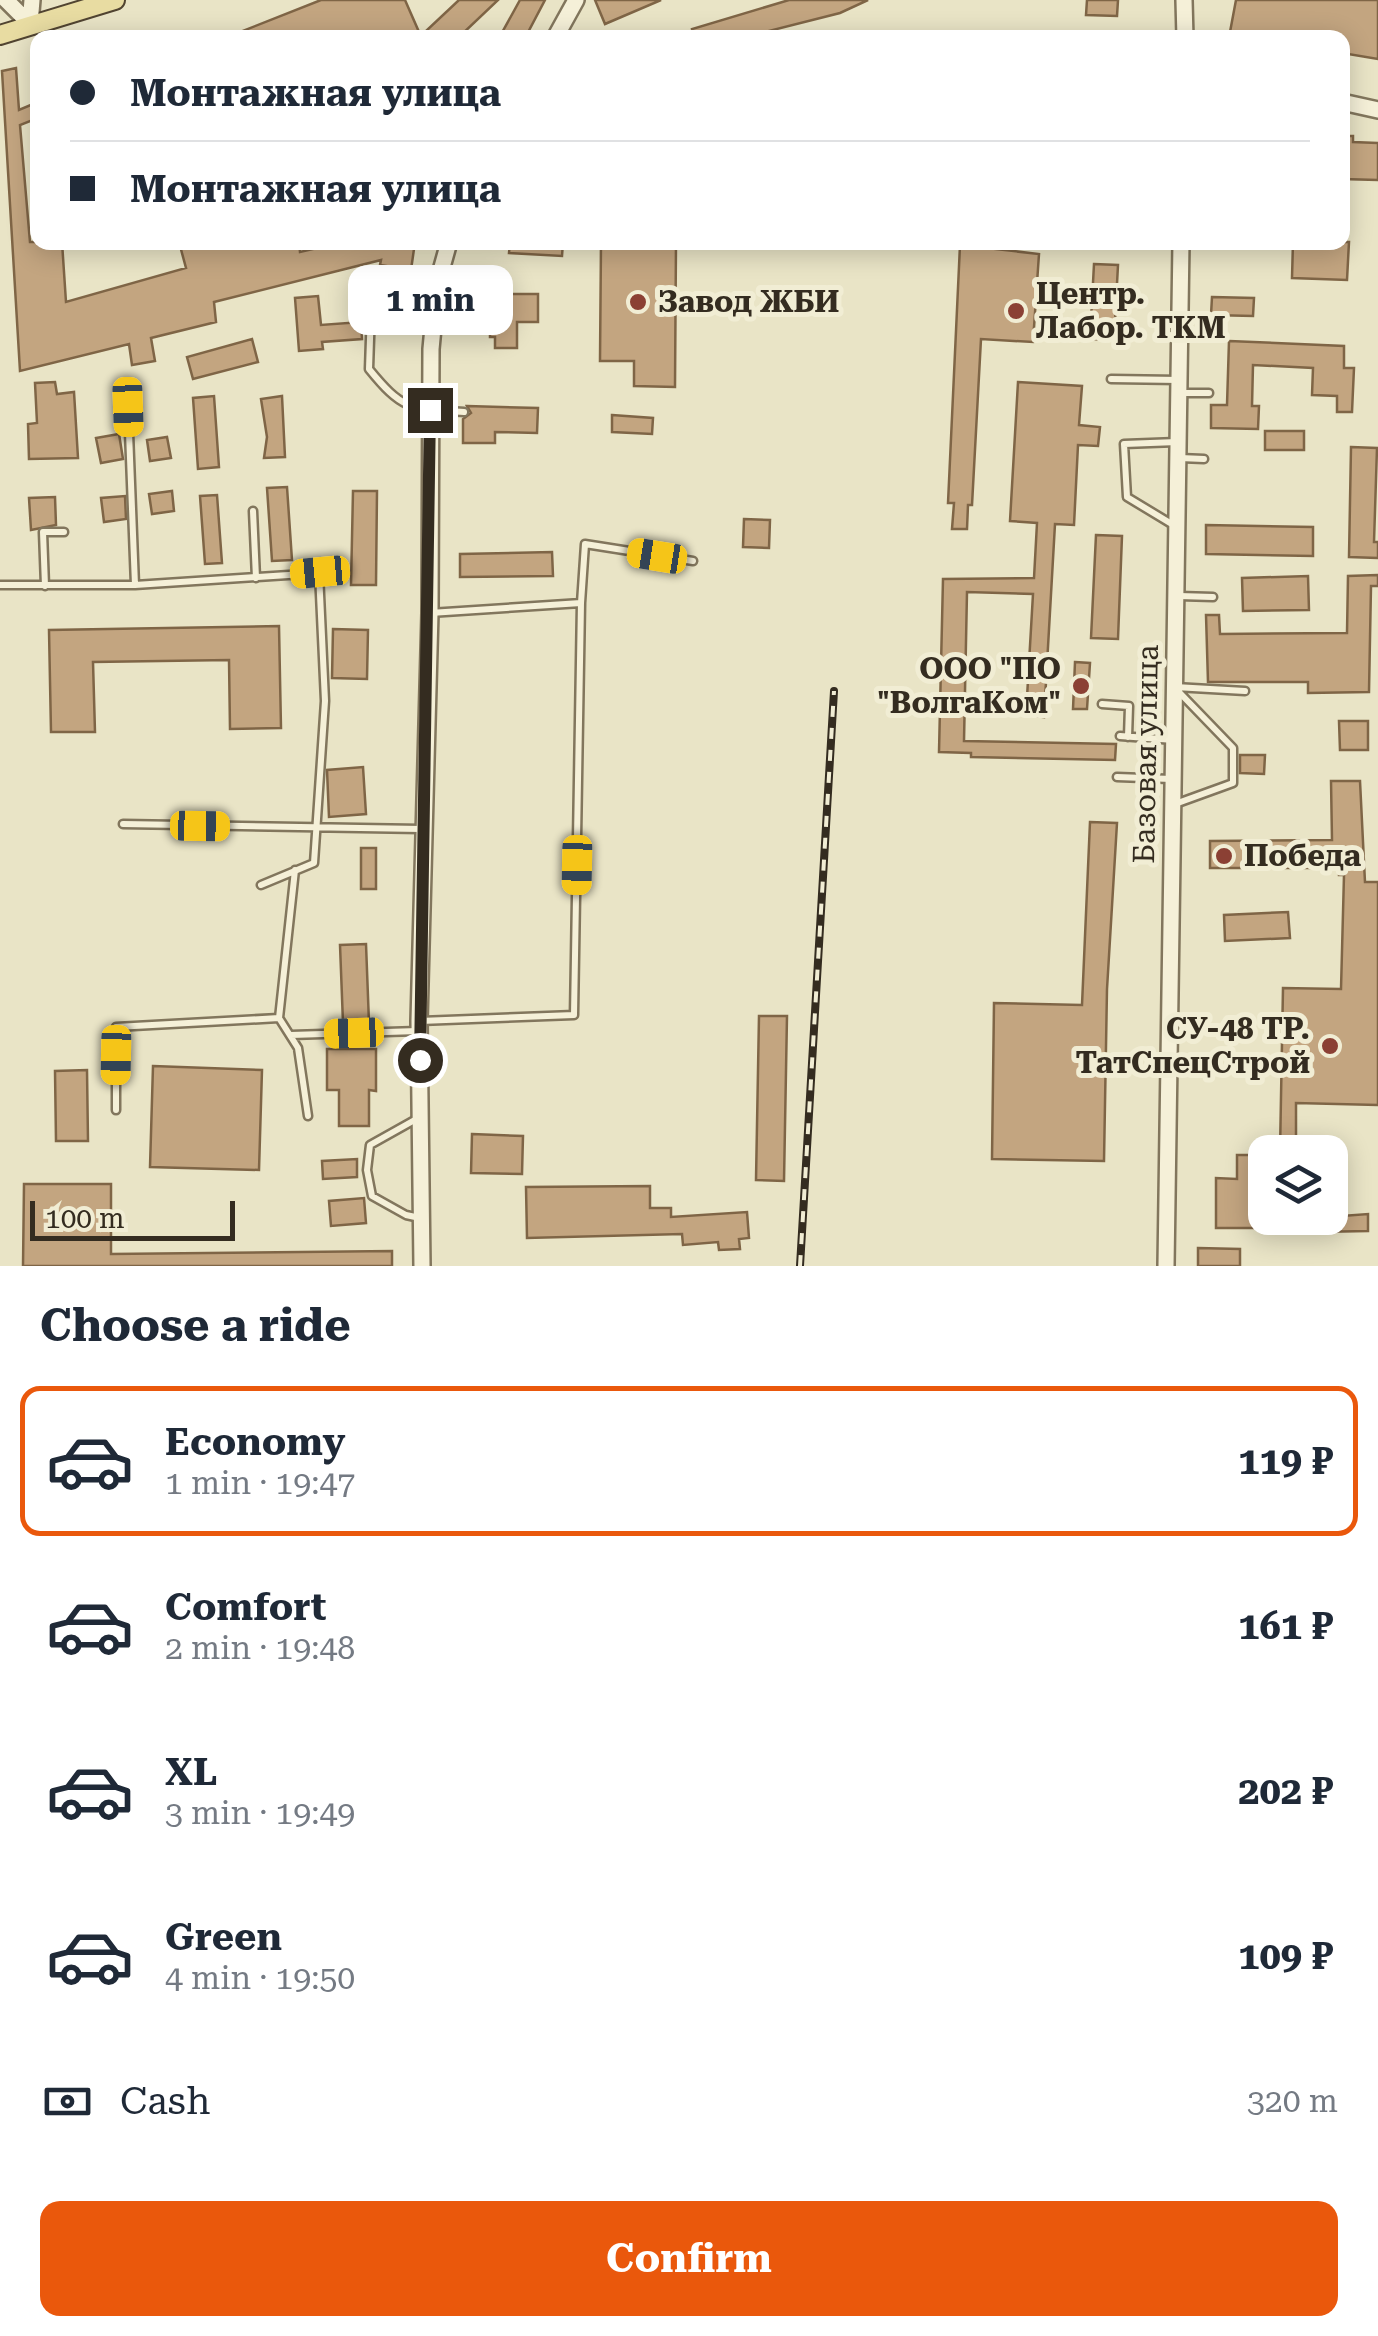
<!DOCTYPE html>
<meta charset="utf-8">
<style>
body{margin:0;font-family:"Roboto Serif",serif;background:#f2f2f3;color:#1f2937;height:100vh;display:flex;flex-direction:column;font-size:38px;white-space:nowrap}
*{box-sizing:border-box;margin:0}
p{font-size:32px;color:#747a83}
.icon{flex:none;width:55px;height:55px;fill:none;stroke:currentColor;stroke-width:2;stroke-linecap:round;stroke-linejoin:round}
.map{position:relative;height:1266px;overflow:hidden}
.panel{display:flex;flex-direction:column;background:#fff;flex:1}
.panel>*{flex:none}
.top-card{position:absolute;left:30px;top:30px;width:1320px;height:220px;border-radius:20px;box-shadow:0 5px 25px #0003;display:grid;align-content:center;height:220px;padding:0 40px;background:#fff}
.tools{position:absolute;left:1248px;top:1135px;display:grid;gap:20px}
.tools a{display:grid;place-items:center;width:100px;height:100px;border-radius:20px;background:#fff;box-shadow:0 5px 25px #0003;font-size:50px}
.scale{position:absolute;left:30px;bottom:25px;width:205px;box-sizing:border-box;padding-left:10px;border:5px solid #342c20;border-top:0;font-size:28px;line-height:35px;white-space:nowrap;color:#342c20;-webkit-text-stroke:8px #f1edd4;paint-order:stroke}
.end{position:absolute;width:45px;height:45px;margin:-22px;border:12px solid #342c20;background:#fff;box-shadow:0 0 0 5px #fff}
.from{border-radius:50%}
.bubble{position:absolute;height:70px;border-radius:20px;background:#fff;box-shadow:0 5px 25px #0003;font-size:32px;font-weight:700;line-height:70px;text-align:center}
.car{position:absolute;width:30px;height:60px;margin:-30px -15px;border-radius:12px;box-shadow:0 0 8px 2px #0007;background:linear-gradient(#f5c518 24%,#345 0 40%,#f5c518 0 76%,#345 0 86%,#f5c518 0)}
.top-card b{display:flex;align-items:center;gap:35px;height:95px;font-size:38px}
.top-card b+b{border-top:2px solid #e0e1e3}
.top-card i{width:25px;height:25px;background:#1f2937}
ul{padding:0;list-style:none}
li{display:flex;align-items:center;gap:30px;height:150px;margin:0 20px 15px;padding:0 20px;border:5px solid transparent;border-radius:20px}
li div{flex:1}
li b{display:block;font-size:38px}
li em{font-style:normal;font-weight:700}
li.active{border-color:#ea580c}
li>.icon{width:90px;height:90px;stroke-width:1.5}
h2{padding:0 40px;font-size:45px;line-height:120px}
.pay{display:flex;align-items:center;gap:25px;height:110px;padding:0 40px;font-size:38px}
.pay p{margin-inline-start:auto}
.button{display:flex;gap:20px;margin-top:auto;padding:20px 40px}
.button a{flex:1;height:115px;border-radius:20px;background:#ea580c;color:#fff;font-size:40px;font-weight:700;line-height:115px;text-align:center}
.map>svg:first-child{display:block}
</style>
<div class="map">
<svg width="1378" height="1266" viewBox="0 0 1378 1266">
<rect width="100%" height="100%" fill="#e9e4c6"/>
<path fill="#c3a580" stroke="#7f6546" stroke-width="2.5" d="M321,0h84l14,32 -12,6h-182z
M459,0h39l-40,38h-24l-7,-8z
M520,0h25l-20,38h-26z
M595,0h66l-56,24z
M789,0h79l-28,13 -99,25h-47l-2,-9z
M1087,0h31l-1,16 -31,-1z
M1236,0h142v59l-36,-6v-15h-85l-27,-6z
M16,68l3,42 19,-8v16l-18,7 10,117h32l4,60 120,-34 -7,-26h120l1,10 43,-10h72l-4,28 -31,-5 1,-5 -167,42 2,20 -65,16 4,23 -23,4 -3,-21 -109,27 -18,-300z
M1342,136h11v6l25,1v37l-36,-1z
M510,242h53l-1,14 -53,-3z
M601,242h75l-1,145 -41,-1v-25h-34z
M1293,242h56l-2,38 -55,-2z
M960,245l79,9 -6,88 -52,-3 -9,166h-4l-1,24h-15l2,-26h-6z
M1094,264l24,1 -4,75 -24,-1z
M479,294h59v28h-21v26h-22v-11h-5v-16h-11z
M318,296l3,29 40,-3 1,17 -40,3 1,7 -24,2 -4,-53z
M1212,297l42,1 -1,18 -42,-1z
M252,339l6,23 -65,17 -6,-22z
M1229,341l115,5v22h10l-2,44h-15v-16l-25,-1 1,-27 -60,-3 -1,41h7l-1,23 -47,-1v-23h16z
M55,382l2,12 17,-2 4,66 -49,1 -1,-35 9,-1 -2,-40z
M1018,382l64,4 -3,39 21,2 -2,19 -20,-1 -4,80 -19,-1 -11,193 -18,-2 7,-121 -66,-2 -3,149 152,3 -1,16 -144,-3v-4l-32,-1 4,-173 91,-1 3,-55 -27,-2z
M214,396l5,71 -21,2 -5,-71z
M282,396l3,61 -21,1 3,-21 -6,-38z
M467,406l71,2 -1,25 -42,-1v11h-32v-24l8,-6z
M612,415l41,3 -1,16 -40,-2z
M1265,431h39v19h-39z
M119,434l4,25 -22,4 -5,-25z
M167,437l4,21 -21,3 -3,-21z
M1351,447l26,1 -3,94h4v16l-29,-1z
M287,487l5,73 -20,1 -5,-73z
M172,491l2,20 -22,3 -3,-20z
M353,491h24l-1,94h-25z
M217,495l5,68 -17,1 -5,-68z
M125,496l1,23 -22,3 -3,-24z
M55,497l1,28 -25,5 -2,-32z
M744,519l26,1 -1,28 -26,-1z
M1206,525l107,2v29l-107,-2z
M1096,535l26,1 -4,103 -27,-1z
M552,552l1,24 -93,1v-23z
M1378,575v11h-7l-2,106 -61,1v-11h-100l-2,-67h13l1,19 127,-1 1,-57z
M1308,576l1,34 -66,1 -1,-33z
M279,626l2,102 -51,1 -1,-69 -136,2 2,70h-44l-2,-102z
M333,629l35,1 -1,49 -35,-1z
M1075,662l15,1 -3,46h-14z
M1339,721h29v29h-28z
M1240,755h25l-1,19 -24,-1z
M363,767l3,47 -37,3 -2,-47z
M1331,781h29l5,101h13v223l-82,-2v49h-16l3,-164 58,1 3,-114h-5v-7h-129v-27l122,-1z
M1090,822l27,1 -10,166 -3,172 -112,-2 2,-156 88,2z
M361,848h15v41h-15z
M1288,912l2,26 -65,3 -1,-26z
M366,944l3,79h-26l-3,-78z
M759,1016h28l-3,165 -28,-1z
M327,1049h49v42l-7,-1v36h-30v-36h-12z
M153,1066l109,4 -3,100 -109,-3z
M87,1070l1,71h-32l-1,-70z
M472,1134l51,2 -1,38 -51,-1z
M1237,1155h28v37h-8v36h-41v-50l21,1z
M357,1159v18l-34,2 -1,-18z
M24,1184h87v70l281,-3v15h-369z
M650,1186v22h21v9l76,-5 2,26 -10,1 1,10 -21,1 -1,-8 -35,3 -1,-11 -155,4 -1,-51z
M364,1198l2,25 -35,3 -2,-25z
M1368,1214v17l-52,1 -1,-14z
M1198,1248l42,1v17h-42z"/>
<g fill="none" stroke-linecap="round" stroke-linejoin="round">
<g stroke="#82765d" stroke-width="11">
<path id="service" d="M1006,38h43
M436,296l-50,5 -15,8 -2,60c34,42 42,40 95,43
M1111,379l68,1
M1180,393h29
M128,407l7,178
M1180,458l24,1
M253,511l3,67
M1175,526l-48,-29 -3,-53 53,-2
M0,585h135l184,-12 6,128 -11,162 -53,22
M45,586l-2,-54h21
M1179,596l34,1
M581,603l4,-59 108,17
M1175,687l70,4
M1102,704l27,2 -1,31
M1120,736l54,4
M1117,777l54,2
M1175,804l58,-21v-35l-56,-58
M123,824l298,5
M295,870l-16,148 19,30 10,68
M420,1021l154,-6 7,-412 -151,10
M291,1035l127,-4
M116,1110v-83l163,-9
M420,1117l-50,28 -3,25 5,26 34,19 14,3"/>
</g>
<g stroke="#82765d" stroke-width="20">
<path id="tertiary" d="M6,0l24,24
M1184,0l1,38
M30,24l2,-24
M555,38l21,-38
M1342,102l36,8
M422,1266l-3,-245 11,-408 1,-264 6,-64 12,-43
M1166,1266l15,-1024"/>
</g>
<g stroke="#514431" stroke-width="22">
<path id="primary" d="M0,35l115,-35"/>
</g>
<use href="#service" stroke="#f5f0d8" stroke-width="6"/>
<use href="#tertiary" stroke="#f5f0d8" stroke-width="15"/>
<use href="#primary" stroke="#e8dca2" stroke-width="18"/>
<g stroke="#342c20" stroke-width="8">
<path id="rail" d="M800,1266l34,-575"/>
</g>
<use href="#rail" stroke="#f1edd4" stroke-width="4" stroke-dasharray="11" stroke-linecap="butt"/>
</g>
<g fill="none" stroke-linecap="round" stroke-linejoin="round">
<path stroke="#342c20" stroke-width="12" d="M420,1060l10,-650"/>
</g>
<g fill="#8b4034" stroke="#f1edd4" stroke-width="4">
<circle cx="638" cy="302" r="10"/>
<circle cx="1016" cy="311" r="10"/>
<circle cx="1081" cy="686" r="10"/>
<circle cx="1224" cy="856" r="10"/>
<circle cx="1330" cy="1046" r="10"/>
</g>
<g text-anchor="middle" stroke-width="10" stroke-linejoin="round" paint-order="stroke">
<g font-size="30" font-weight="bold" fill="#342c20" stroke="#f1edd4" text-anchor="start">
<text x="1036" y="304">Центр.<tspan x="1036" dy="34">Лабор. ТКМ</tspan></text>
<text x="658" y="312">Завод ЖБИ</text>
<text x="1061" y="679" text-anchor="end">ООО "ПО<tspan x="1061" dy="34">"ВолгаКом"</tspan></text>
<text x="1244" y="866">Победа</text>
<text x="1310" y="1039" text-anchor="end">СУ-48 ТР.<tspan x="1310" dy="34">ТатСпецСтрой</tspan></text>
</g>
<g font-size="30" fill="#342c20" stroke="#f1edd4">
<text transform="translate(1146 754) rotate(-89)" y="10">Базовая улица</text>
</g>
</g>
</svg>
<div class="tools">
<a><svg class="icon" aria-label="layers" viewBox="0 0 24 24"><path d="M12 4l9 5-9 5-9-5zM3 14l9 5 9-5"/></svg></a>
</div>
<div class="scale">100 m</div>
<i class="end from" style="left:420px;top:1060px"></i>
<i class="end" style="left:430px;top:410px"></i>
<div class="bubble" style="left:348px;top:265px;width:165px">1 min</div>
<i class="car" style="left:128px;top:407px;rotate:178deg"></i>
<i class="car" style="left:657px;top:556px;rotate:279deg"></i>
<i class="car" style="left:320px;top:572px;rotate:265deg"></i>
<i class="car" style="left:200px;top:826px;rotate:91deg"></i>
<i class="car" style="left:577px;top:865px;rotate:181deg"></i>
<i class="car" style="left:354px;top:1033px;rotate:268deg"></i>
<i class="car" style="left:116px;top:1055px;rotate:181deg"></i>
<div class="top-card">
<b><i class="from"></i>Монтажная улица</b>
<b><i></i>Монтажная улица</b>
</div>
</div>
<section class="panel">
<h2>Choose a ride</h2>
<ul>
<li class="active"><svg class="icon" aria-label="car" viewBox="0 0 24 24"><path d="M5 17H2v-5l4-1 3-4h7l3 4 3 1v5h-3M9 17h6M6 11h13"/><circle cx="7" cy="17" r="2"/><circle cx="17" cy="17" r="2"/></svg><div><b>Economy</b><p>1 min · 19:47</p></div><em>119 ₽</em></li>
<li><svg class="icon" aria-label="car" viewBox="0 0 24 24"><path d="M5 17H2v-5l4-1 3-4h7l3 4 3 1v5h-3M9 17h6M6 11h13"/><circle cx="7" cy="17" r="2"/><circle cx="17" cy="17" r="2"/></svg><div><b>Comfort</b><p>2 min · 19:48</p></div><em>161 ₽</em></li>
<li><svg class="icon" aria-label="car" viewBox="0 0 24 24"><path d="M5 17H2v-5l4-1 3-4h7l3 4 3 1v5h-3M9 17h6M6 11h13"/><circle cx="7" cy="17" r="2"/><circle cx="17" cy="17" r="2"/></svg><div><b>XL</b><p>3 min · 19:49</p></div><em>202 ₽</em></li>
<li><svg class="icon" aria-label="car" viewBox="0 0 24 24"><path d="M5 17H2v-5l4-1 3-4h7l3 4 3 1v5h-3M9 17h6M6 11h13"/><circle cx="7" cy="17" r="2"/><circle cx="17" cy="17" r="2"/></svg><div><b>Green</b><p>4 min · 19:50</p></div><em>109 ₽</em></li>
</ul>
<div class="pay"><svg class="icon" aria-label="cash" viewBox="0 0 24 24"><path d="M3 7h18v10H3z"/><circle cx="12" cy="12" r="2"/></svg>Cash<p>320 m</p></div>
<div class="button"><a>Confirm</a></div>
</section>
